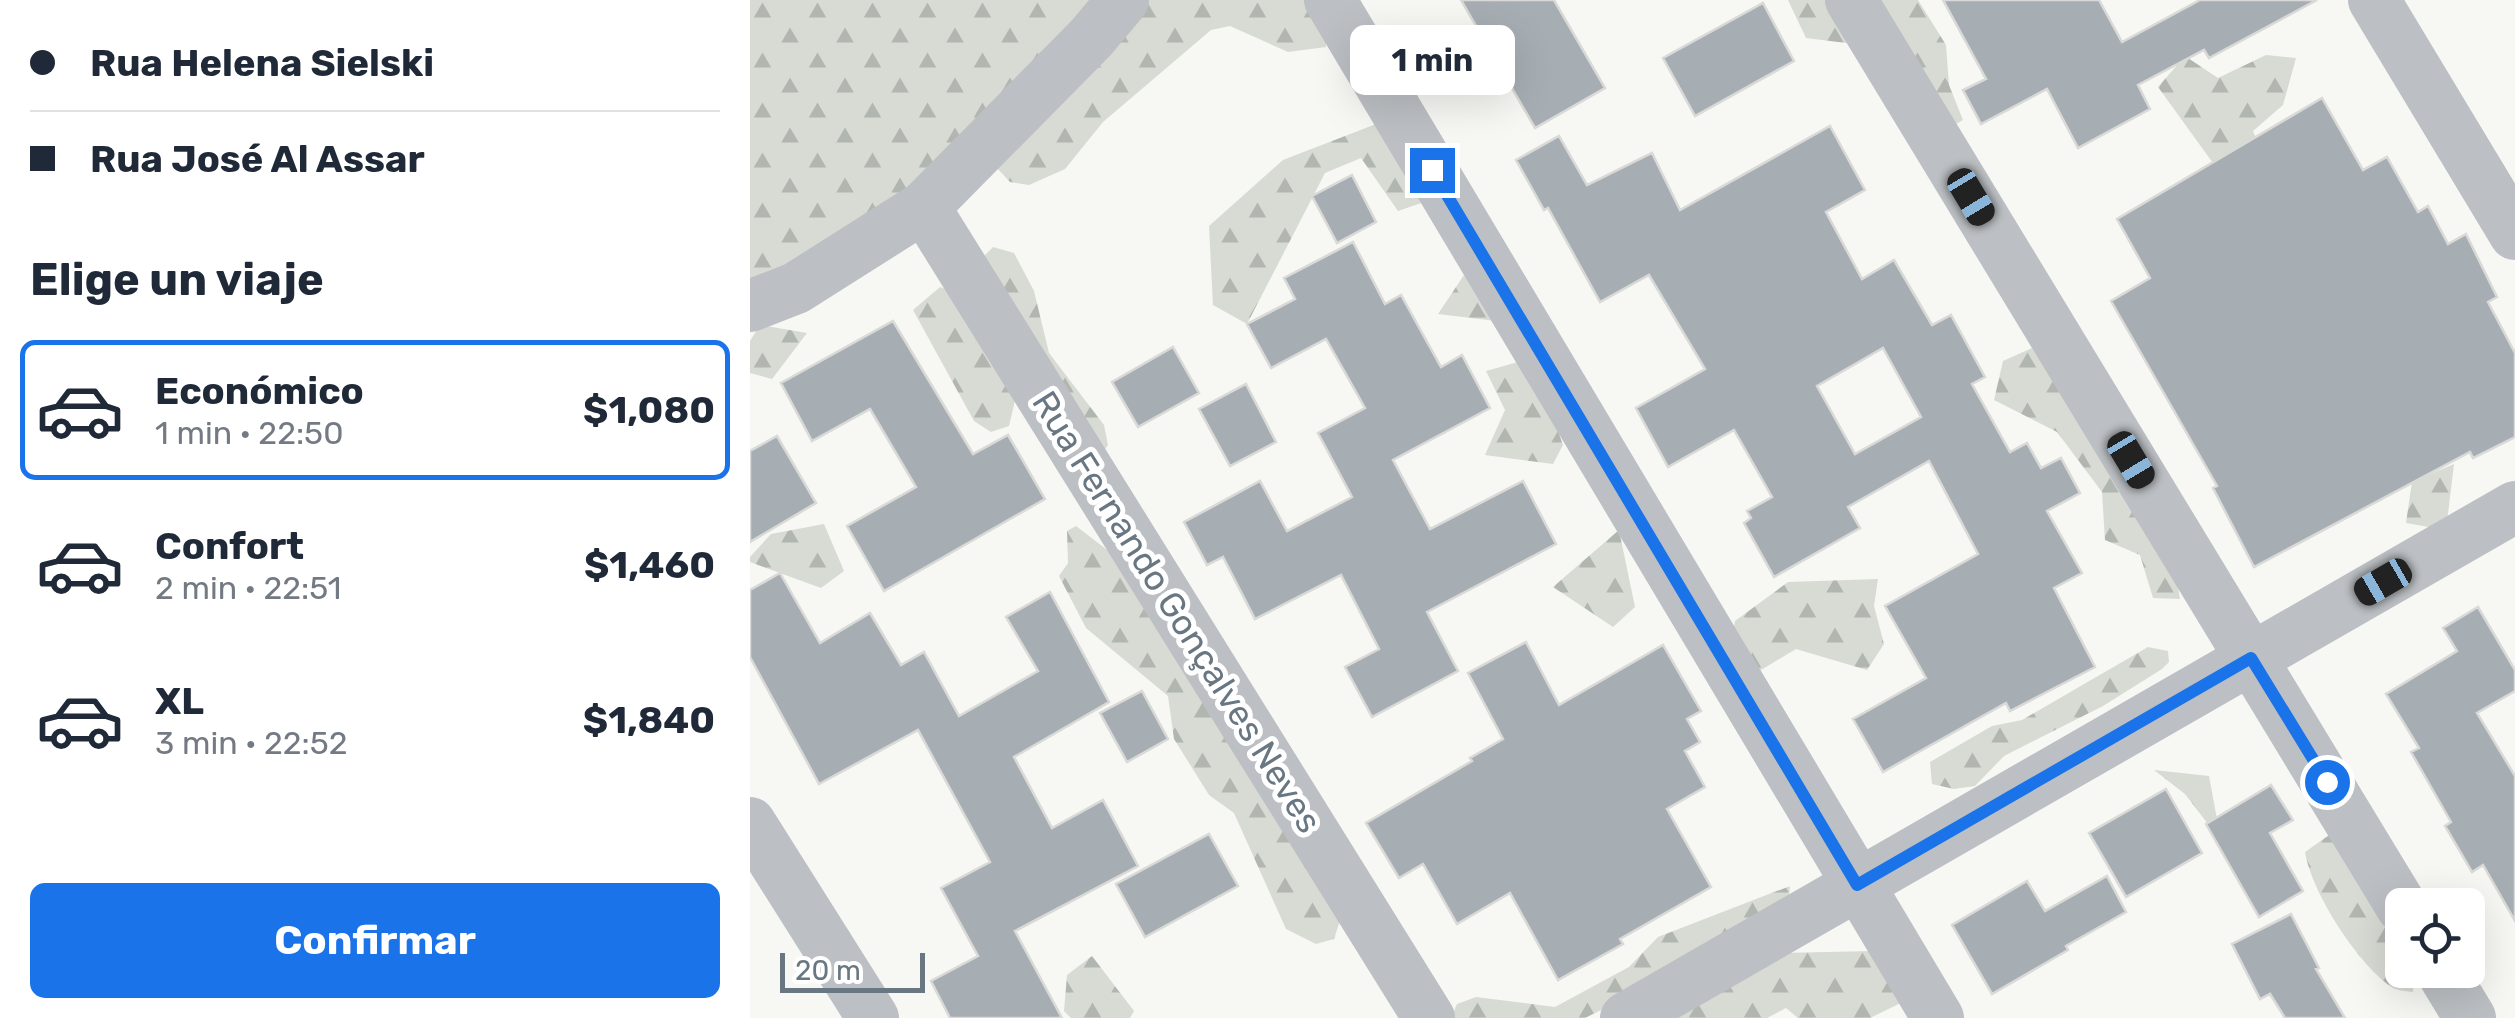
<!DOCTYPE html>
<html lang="es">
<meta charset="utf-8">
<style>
body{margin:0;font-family:Rubik,sans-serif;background:#f2f2f3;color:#1f2937;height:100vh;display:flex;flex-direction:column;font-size:38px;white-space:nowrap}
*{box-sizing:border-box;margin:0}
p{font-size:32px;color:#747a83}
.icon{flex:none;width:55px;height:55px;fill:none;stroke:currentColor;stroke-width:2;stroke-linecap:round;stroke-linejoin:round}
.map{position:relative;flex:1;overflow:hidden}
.details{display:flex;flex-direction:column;background:#fff;width:750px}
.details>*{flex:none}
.guide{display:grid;align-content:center;height:220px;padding:0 30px;background:#fff}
.controls{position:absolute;left:1635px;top:888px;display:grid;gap:20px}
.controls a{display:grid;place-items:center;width:100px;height:100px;border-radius:15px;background:#fff;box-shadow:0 10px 40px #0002;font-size:50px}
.scale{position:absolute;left:30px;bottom:25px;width:145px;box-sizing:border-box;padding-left:10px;border:5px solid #697782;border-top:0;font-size:28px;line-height:35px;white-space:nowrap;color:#697782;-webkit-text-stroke:8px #fff;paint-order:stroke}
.end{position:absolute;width:45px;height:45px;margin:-22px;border:12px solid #1a73e8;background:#fff;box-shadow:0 0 0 5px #fff}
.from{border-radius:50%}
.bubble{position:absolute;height:70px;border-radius:15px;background:#fff;box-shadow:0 10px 40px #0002;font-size:32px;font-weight:700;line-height:70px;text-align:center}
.car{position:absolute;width:30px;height:60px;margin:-30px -15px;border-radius:12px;box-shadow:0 0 8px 2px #0007;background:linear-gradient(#222 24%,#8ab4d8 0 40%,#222 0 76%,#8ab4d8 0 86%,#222 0)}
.guide b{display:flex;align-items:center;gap:35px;height:95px;font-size:38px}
.guide b+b{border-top:2px solid #e0e1e3}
.guide i{width:25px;height:25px;background:#1f2937}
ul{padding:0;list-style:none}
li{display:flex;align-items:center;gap:30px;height:140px;margin:0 20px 15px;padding:0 10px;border:5px solid transparent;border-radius:15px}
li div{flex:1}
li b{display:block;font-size:38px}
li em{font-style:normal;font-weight:700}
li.on{border-color:#1a73e8}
li>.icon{width:90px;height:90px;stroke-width:1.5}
h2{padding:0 30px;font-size:45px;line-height:120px}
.cta{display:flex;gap:20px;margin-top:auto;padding:20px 30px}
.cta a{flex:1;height:115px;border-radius:15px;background:#1a73e8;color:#fff;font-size:40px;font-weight:700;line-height:115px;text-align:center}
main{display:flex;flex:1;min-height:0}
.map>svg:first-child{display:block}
</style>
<main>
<section class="details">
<div class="guide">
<b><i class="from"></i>Rua Helena Sielski</b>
<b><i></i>Rua José Al Assar</b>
</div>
<h2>Elige un viaje</h2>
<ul>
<li class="on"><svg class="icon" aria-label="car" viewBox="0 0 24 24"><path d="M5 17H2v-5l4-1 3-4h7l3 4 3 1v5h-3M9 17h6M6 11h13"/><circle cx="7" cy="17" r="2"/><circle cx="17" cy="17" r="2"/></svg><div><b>Económico</b><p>1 min · 22:50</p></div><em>$1,080</em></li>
<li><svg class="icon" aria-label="car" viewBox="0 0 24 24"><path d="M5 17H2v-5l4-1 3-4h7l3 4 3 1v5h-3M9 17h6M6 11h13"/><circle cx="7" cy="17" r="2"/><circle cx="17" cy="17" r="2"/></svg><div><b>Confort</b><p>2 min · 22:51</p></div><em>$1,460</em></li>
<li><svg class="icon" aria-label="car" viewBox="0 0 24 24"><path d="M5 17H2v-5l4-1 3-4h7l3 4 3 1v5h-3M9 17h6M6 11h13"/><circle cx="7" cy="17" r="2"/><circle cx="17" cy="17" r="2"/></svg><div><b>XL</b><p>3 min · 22:52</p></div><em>$1,840</em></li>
</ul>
<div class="cta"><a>Confirmar</a></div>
</section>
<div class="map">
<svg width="1765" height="1018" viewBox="0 0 1765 1018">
<defs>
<pattern id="forest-firs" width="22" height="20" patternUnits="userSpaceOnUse" patternTransform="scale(2.5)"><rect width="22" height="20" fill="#d7dbd4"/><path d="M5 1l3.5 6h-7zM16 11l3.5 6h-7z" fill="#b2b6b1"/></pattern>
</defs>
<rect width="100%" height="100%" fill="#f7f7f4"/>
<path fill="url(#forest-firs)" d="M0,0h349l-225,222 -124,63z
M389,0h184l7,9 -4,38 -38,5 -58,-26 -19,4 -108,92 -38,47 -36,16 -19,-3 -14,-15z
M1038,0h57l9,44 -48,-6z
M1116,0h52l28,45 3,40 14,35 -17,10z
M1516,55l30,3 -13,47 -30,26 21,49 -43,8 -73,-101 27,-31 33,22z
M626,124l51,77 -29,10 -37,-53 -36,15 -78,151 -34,-19 -4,-79 74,-66z
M243,247l21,6 20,38 15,62 55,72 4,20 -10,15 -120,-198z
M714,275l32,46 -58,-7z
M190,287l18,7 58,102 -7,30 -18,6 -17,-11 -61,-111z
M10,325l47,8 -35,46 -22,-6v-32z
M1282,348l141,209 7,42 -27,-1 -13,-43 -35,-15 -3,-48 -45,-60 -63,-32 9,-39z
M782,358l31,87 -10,19 -68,-9 20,-45 -19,-39z
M1704,464l-8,66 -40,-7 6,-41z
M74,524l20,47 -23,17 -71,-26v-5l21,-23z
M326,526l56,43 215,330 -13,40 -18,5 -30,-15 -52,-116 -25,-18 -35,-56 -6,-43 -82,-68 -27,-52 9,-13 -1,-32z
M869,530l16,77 -22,20 -60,-40z
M1128,579l-4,27 10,38 -17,26 -71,-21 -40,24 -26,-24 5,-28 53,-39z
M1398,647l20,4 1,11 -7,7 -59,37 -99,50 -29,30 -21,3 -22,-5 -2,-22 62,-36 30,-6z
M1404,770l55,6 12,65 -36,-47z
M1582,833l70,86v51h13l-2,22c-8,-1 -17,-1 -23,-6 -34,-25 -78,-93 -85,-134z
M1040,886l-2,20 -31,26 -172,86h-134l6,-14 19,-7 79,10 74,-40 29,-30z
M1125,951l34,48 -39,19h-72l-12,-10 -19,10h-96l102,-65z
M342,956l42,55 -4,7h-59l-7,-7 3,-36z"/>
<path fill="#a7aeb3" stroke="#d9d9d7" stroke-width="2.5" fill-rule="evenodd" d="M711,0h93l51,88 -70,40z
M1193,0h156l23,42 78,-42h117l-108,58 -5,-8 -66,35 12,24 -72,39 -31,-59 -66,35 -18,-34 23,-11z
M1013,3l31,58 -99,55 -32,-58z
M1572,98l41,72 24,-13 31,55 10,-6 20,38 18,-10 31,63 -9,5 27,51v84l-42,21 -3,-6 -216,115 -41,-79 4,-2 -106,-185 39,-23 -33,-59z
M1080,126l35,64 -39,22 36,67 32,-19 38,65 19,-10 34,62 -13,7 38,68 17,-9 14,25 20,-10 19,35 -33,18 35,62 -28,15 41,79 -85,44 -4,-8 -123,69 -30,-53 73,-41 -41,-72 93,-52 -49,-93 -81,46 12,21 -86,49 -30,-54 7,-5 -4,-7 25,-14 -38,-67 -66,37 -32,-59 69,-39 -56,-94 -49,27 -52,-94 -4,2 -28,-50 43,-24 28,49 65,-32 28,57zM1133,348l38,69 -66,37 -38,-68z
M602,175l24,47 -39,21 -25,-47z
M603,242l32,62 16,-9 40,72 21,-12 28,53 -97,52 37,69 93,-48 33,63 -129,68 31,59 -86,46 -27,-50 34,-18 -38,-74 -86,44 -32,-62 -16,8 -23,-43 76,-41 27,50 65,-34 -34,-64 47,-25 -39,-69 -55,29 -24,-44 48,-25 -11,-21z
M143,321l80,133 35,-19 37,64 -161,92 -37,-65 69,-39 -46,-78 -58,32 -31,-58z
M423,347l26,46 -61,34 -26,-45z
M496,384l30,58 -46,24 -31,-57z
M27,436l39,67 -66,39v-91z
M30,573l40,70 50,-30 31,52 23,-13 35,64 79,-45 -32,-54 44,-25 59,110 -95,55 38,71 51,-28 35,66 -123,65 47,87h-112l-19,-37 47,-25 -37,-68 49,-26 -72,-132 -99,54 -69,-127v-67z
M1728,607l37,63v21l-38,22 38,63v145l-32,-56 -11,7 -27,-46 6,-4 -40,-70 8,-4 -33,-54 71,-43 -14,-23z
M776,642l33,63 104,-60 38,66 -14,8 13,23 -15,9 20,36 -38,22 44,78 -91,52 3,5 -65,36 -48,-87 -53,31 -34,-60 -24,14 -33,-55 106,-62 -2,-3 33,-19 -35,-66z
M392,691l26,48 -41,23 -27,-49z
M1521,785l22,35 -23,13 33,58 -44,26 -53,-93z
M1416,789l36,64 -76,44 -37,-64z
M459,834l29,52 -93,51 -29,-53z
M1357,876l19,36 -60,34 2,4 -76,44 -40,-69 75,-44 18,30z
M1541,914l28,54 -3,1 29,49h-60l-15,-24 -10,5 -28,-55z"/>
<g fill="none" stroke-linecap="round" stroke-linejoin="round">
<path stroke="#bcc0c4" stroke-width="52" d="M580,0l608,1018
M1101,0l551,907
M1624,0l141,234
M174,207l505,811
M0,306l46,-18 128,-81 167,-169 32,-38
M0,823l123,195
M1691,970l29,48
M876,1018l889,-511"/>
</g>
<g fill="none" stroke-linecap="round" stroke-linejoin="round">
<path stroke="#1a73e8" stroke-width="12" d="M682,170l425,715 394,-227 76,124"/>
</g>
<g text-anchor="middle" stroke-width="10" stroke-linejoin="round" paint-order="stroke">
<g font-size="35" fill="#697782" stroke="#fff">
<text transform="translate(427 612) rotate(58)" y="12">Rua Fernando Gonçalves Neves</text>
</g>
</g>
</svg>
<div class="controls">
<a><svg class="icon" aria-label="locate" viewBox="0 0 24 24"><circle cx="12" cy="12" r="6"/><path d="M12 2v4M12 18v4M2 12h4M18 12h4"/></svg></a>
</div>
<div class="scale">20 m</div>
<i class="end from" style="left:1577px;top:782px"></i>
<i class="end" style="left:682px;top:170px"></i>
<div class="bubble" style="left:600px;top:25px;width:165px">1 min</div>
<i class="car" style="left:1221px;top:197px;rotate:149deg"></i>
<i class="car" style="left:1381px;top:460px;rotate:149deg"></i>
<i class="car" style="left:1633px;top:582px;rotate:240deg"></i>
</div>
</main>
